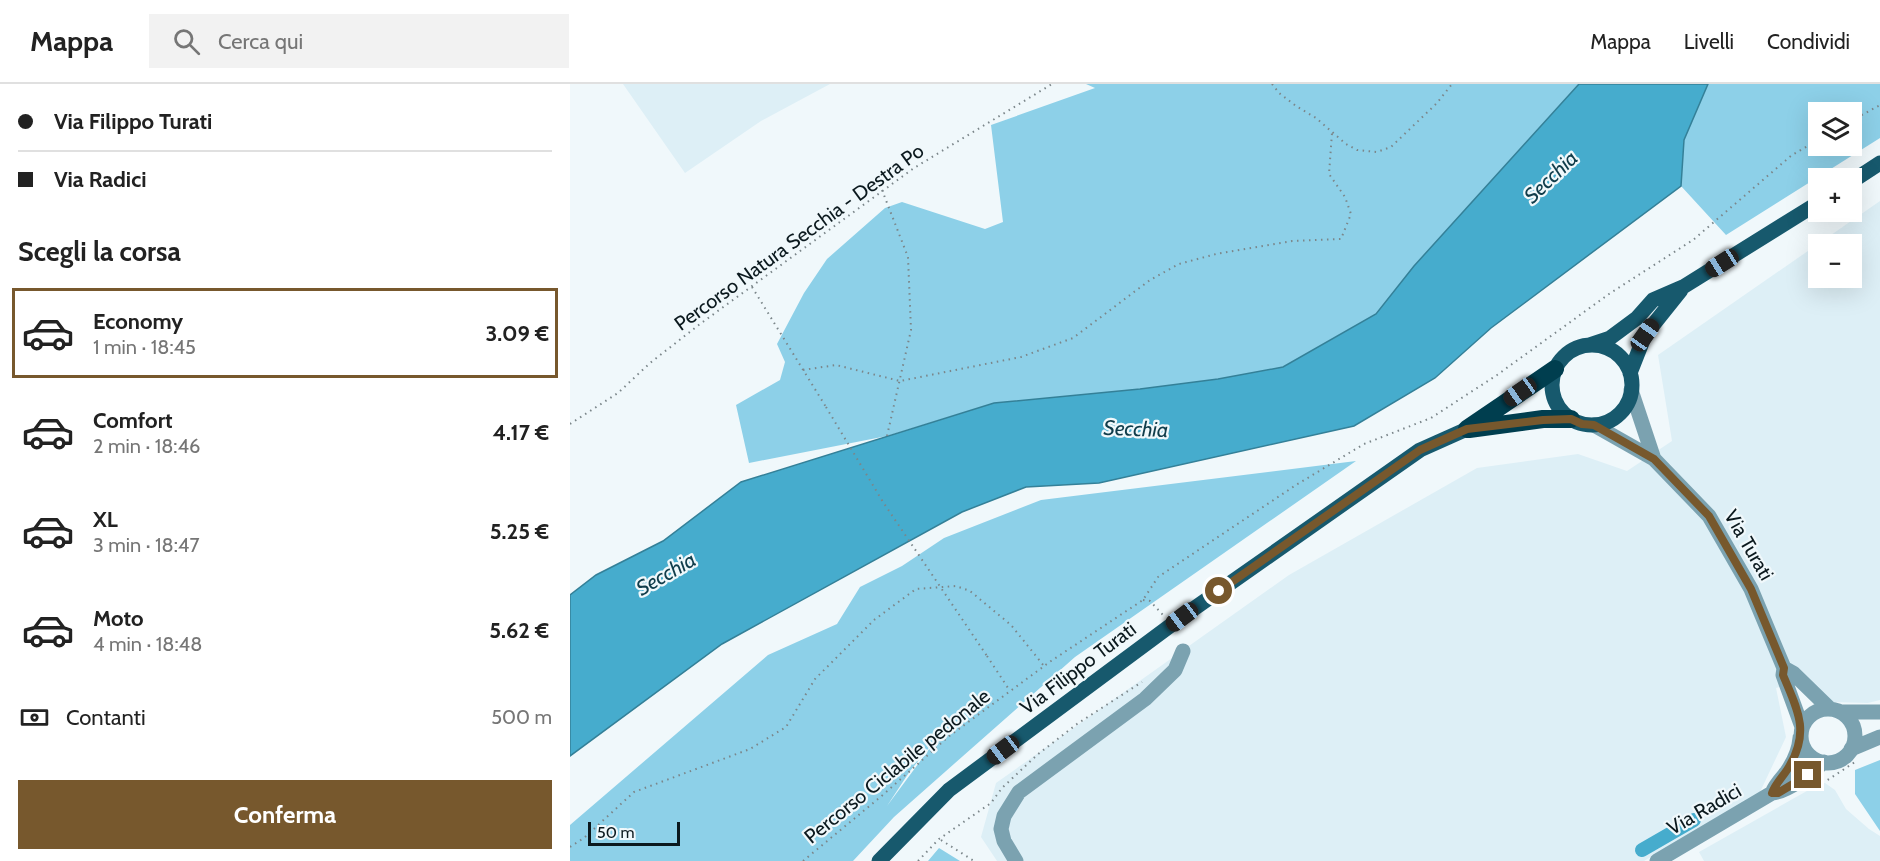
<!DOCTYPE html>
<html lang="it">
<meta charset="utf-8">
<style>
body{margin:0;font-family:Cabin,sans-serif;background:#f2f2f2;color:#222;height:100vh;display:flex;flex-direction:column;font-size:22px;white-space:nowrap}
*{box-sizing:border-box;margin:0}
p{font-size:20px;color:#767676}
.icon{flex:none;width:33px;height:33px;fill:none;stroke:currentColor;stroke-width:2;stroke-linecap:round;stroke-linejoin:round}
.map{position:relative;flex:1;overflow:hidden}
.panel{display:flex;flex-direction:column;background:#fff;width:570px}
.panel>*{flex:none}
.banner{display:grid;align-content:center;height:132px;padding:0 18px;background:#fff}
.buttons{position:absolute;left:1238px;top:18px;display:grid;gap:12px}
.buttons a{display:grid;place-items:center;width:54px;height:54px;border-radius:0px;background:#fff;box-shadow:0 6px 24px #0002;font-size:30px}
.scale{position:absolute;left:18px;bottom:15px;width:92px;box-sizing:border-box;padding-left:6px;border:3px solid #0b191e;border-top:0;font-size:16px;line-height:21px;white-space:nowrap;color:#0b191e;-webkit-text-stroke:4px #f0f8fb;paint-order:stroke}
.end{position:absolute;width:27px;height:27px;margin:-14px;border:8px solid #77582d;background:#fff;box-shadow:0 0 0 3px #fff}
.from{border-radius:50%}
.car{position:absolute;width:18px;height:36px;margin:-18px -9px;border-radius:8px;box-shadow:0 0 4px 2px #0007;background:linear-gradient(#222 24%,#8ab4d8 0 40%,#222 0 76%,#8ab4d8 0 86%,#222 0)}
.banner b{display:flex;align-items:center;gap:21px;height:57px;font-size:22px}
.banner b+b{border-top:2px solid #e0e0e0}
.banner i{width:15px;height:15px;background:#222}
ul{padding:0;list-style:none}
li{display:flex;align-items:center;gap:18px;height:90px;margin:0 12px 9px;padding:0 6px;border:3px solid transparent;border-radius:0px}
li div{flex:1}
li b{display:block;font-size:22px}
li em{font-style:normal;font-weight:800}
li.on{border-color:#77582d}
li>.icon{width:54px;height:54px;stroke-width:1.5}
h2{padding:0 18px;font-size:27px;line-height:72px}
.pay{display:flex;align-items:center;gap:15px;height:66px;padding:0 18px;font-size:22px}
.pay p{margin-inline-start:auto}
.button{display:flex;gap:12px;margin-top:auto;padding:12px 18px}
.button a{flex:1;height:69px;border-radius:0px;background:#77582d;color:#fff;font-size:24px;font-weight:800;line-height:69px;text-align:center}
header{display:flex;align-items:center;gap:36px;box-sizing:border-box;height:84px;padding:0 30px;background:#fff;border-bottom:2px solid #e0e0e0}
header strong{font-size:28px}
nav{display:flex;gap:33px;margin-inline-start:auto;font-size:21px}
.search{width:420px;height:54px;background:#f2f2f2;display:flex;align-items:center;gap:15px;box-sizing:border-box;padding:0 21px;border-radius:0px;color:#767676;font-size:22px}
main{display:flex;flex:1;min-height:0}
.map>svg:first-child{display:block}
</style>
<header>
<strong>Mappa</strong>
<div class="search"><svg class="icon" aria-label="search" viewBox="0 0 24 24"><circle cx="10" cy="10" r="6"/><path d="M15 15l6 6"/></svg>Cerca qui</div>
<nav><a>Mappa</a><a>Livelli</a><a>Condividi</a></nav>
</header>
<main>
<section class="panel">
<div class="banner">
<b><i class="from"></i>Via Filippo Turati</b>
<b><i></i>Via Radici</b>
</div>
<h2>Scegli la corsa</h2>
<ul>
<li class="on"><svg class="icon" aria-label="car" viewBox="0 0 24 24"><path d="M5 17H2v-5l4-1 3-4h7l3 4 3 1v5h-3M9 17h6M6 11h13"/><circle cx="7" cy="17" r="2"/><circle cx="17" cy="17" r="2"/></svg><div><b>Economy</b><p>1 min · 18:45</p></div><em>3.09 €</em></li>
<li><svg class="icon" aria-label="car" viewBox="0 0 24 24"><path d="M5 17H2v-5l4-1 3-4h7l3 4 3 1v5h-3M9 17h6M6 11h13"/><circle cx="7" cy="17" r="2"/><circle cx="17" cy="17" r="2"/></svg><div><b>Comfort</b><p>2 min · 18:46</p></div><em>4.17 €</em></li>
<li><svg class="icon" aria-label="car" viewBox="0 0 24 24"><path d="M5 17H2v-5l4-1 3-4h7l3 4 3 1v5h-3M9 17h6M6 11h13"/><circle cx="7" cy="17" r="2"/><circle cx="17" cy="17" r="2"/></svg><div><b>XL</b><p>3 min · 18:47</p></div><em>5.25 €</em></li>
<li><svg class="icon" aria-label="car" viewBox="0 0 24 24"><path d="M5 17H2v-5l4-1 3-4h7l3 4 3 1v5h-3M9 17h6M6 11h13"/><circle cx="7" cy="17" r="2"/><circle cx="17" cy="17" r="2"/></svg><div><b>Moto</b><p>4 min · 18:48</p></div><em>5.62 €</em></li>
</ul>
<div class="pay"><svg class="icon" aria-label="cash" viewBox="0 0 24 24"><path d="M3 7h18v10H3z"/><circle cx="12" cy="12" r="2"/></svg>Contanti<p>500 m</p></div>
<div class="button"><a>Conferma</a></div>
</section>
<div class="map">
<svg width="1310" height="777" viewBox="0 0 1310 777">
<rect width="100%" height="100%" fill="#f0f8fb"/>
<path fill="#ddeff6" fill-rule="evenodd" d="M53,0h207l-69,37 -76,52z
M1310,117v499l-12,3 -36,-1 -24,-24 -32,10 10,49 -26,55 -116,69h-647l-16,-24 15,-54 293,-208 188,-107 101,-14 49,17 45,-30 -14,-86zM1248,160h33v34h-33z
M1251,699h4l10,7 11,19 23,20 11,7v25h-176l-5,-9z"/>
<path fill="#8dd0e8" fill-rule="evenodd" d="M516,0h493l-165,182 -38,48 -93,53 -65,12 -78,10 -146,14 -107,33 -138,27 -13,-58 44,-25 5,-18 -8,-18 27,-51 23,-34 58,-51 17,-6 83,27 18,-7 -12,-97 104,-37z
M1138,0h172v54l-154,97 -45,-49 3,-46zM1248,28h33v34h-33z
M786,377l-281,196 -181,160 -41,44h-283v-36l198,-170 69,-31 23,-37 42,-21 42,-28 97,-38zM371,649l-54,73 23,-35z
M1310,676v71l-25,-37v-24z
M369,764l21,13h-32z"/>
<path fill="#46accd" stroke="#348098" stroke-width="1.5" d="M1009,0h129l-24,56 -3,46 -190,142 -56,50 -81,48 -255,57 -73,4 -64,25 -240,132 -152,112v-161l26,-20 67,-34 78,-59 253,-79 146,-14 78,-10 65,-12 93,-53 38,-48z"/>
<g fill="none" stroke-linecap="round" stroke-linejoin="round">
<path stroke="#46accd" stroke-width="14" d="M1072,766l52,-30"/>
<path stroke="#7b868a" stroke-width="2" stroke-dasharray="1.5 4.5" stroke-linecap="butt" d="M702,0l7,9 17,13 20,12 30,26 11,6 20,2 14,-5 46,-44 15,-19
M1281,37l29,-16
M312,106l26,67 3,73 -24,106
M182,203l74,120
M233,286l33,-5 64,16 121,-24 52,-19 77,-58 29,-16 37,-10 76,-13 49,-2 10,-25 -6,-17 -16,-23 3,-41
M0,340l48,-31 32,-30 50,-39 214,-156 138,-84
M573,516l7,1 13,14
M417,572l23,35
M1252,697h4l29,-19
M371,756l33,21
M0,763l14,-9 50,-46 116,-43 36,-22 29,-48 59,-59 42,-31 40,-3 14,5 41,34 33,41
M233,777l81,-67 64,-57 103,-76 92,-61 15,-23 138,-92 68,-41 67,-26 66,-43 112,-81 84,-54 99,-85 26,-15
M348,777l21,-22 52,-36 11,-15 35,-33 40,-31 65,-42"/>
<path stroke="#7ba2b0" stroke-width="15" d="M1061,306l23,69
M1024,341l60,34 55,57 42,73 33,79 -1,7 19,52
M1214,584l9,5 37,36
M1231 652a27 27 0 1 1 54 0a27 27 0 1 1-54 0Z
M1271,628h39
M1281,665l29,-12
M1202,709c3,-8 8,-13 14,-20 7,-10 13,-22 14,-35
M446,777l-12,-20 -3,-12 3,-13 15,-24 126,-93 30,-29 8,-19
M1087,777l115,-68c15,-1 41,-21 52,-31"/>
<path stroke="#17596d" stroke-width="15" d="M1281,98l29,-19
M1019,261l21,-7 27,-20 16,-18 30,-13 135,-84
M982 301a40 40 0 1 1 80 0a40 40 0 1 1-80 0Z
M1060,289l15,-38 36,-45
M309,777l70,-71 233,-173 238,-167 47,-21"/>
<path stroke="#003e4f" stroke-width="18" d="M897,345l88,-60
M899,345l74,-10h28"/>
<path stroke="#7b868a" stroke-width="2" stroke-dasharray="1.5 4.5" stroke-linecap="butt" d="M256,323l57,95 104,154"/>
</g>
<g fill="none" stroke-linecap="round" stroke-linejoin="round">
<path stroke="#77582d" stroke-width="8" d="M649,507l201,-141 47,-21 76,-9 28,-1 11,5 12,1 60,34 55,57 42,73 33,79 -1,7c14,34 27,55 7,90 -5,10 -14,17 -18,28h6l30,-18"/>
</g>
<g text-anchor="middle" stroke-width="4.5" stroke-linejoin="round" paint-order="stroke">
<g font-size="20" fill="#0b191e" stroke="#f0f8fb">
<text transform="translate(229 153) rotate(-36)" y="7">Percorso Natura Secchia - Destra Po</text>
<text transform="translate(1179 461) rotate(60)" y="7">Via Turati</text>
<text transform="translate(508 584) rotate(-37)" y="7">Via Filippo Turati</text>
<text transform="translate(327 682) rotate(-39)" y="7">Percorso Ciclabile pedonale</text>
<text transform="translate(1134 725) rotate(-30)" y="7">Via Radici</text>
</g>
<g font-size="21" font-style="italic" fill="#103d4b" stroke="#f0f8fb">
<text transform="translate(981 93) rotate(-44)" y="7">Secchia</text>
<text transform="translate(566 345) rotate(2)" y="7">Secchia</text>
<text transform="translate(96 490) rotate(-30)" y="7">Secchia</text>
</g>
</g>
</svg>
<div class="buttons">
<a><svg class="icon" aria-label="layers" viewBox="0 0 24 24"><path d="M12 4l9 5-9 5-9-5zM3 14l9 5 9-5"/></svg></a>
<a>+</a>
<a>−</a>
</div>
<div class="scale">50 m</div>
<i class="end from" style="left:649px;top:507px"></i>
<i class="end" style="left:1238px;top:691px"></i>
<i class="car" style="left:1152px;top:179px;rotate:238deg"></i>
<i class="car" style="left:1075px;top:251px;rotate:35deg"></i>
<i class="car" style="left:950px;top:308px;rotate:235deg"></i>
<i class="car" style="left:612px;top:533px;rotate:233deg"></i>
<i class="car" style="left:433px;top:666px;rotate:233deg"></i>
</div>
</main>
